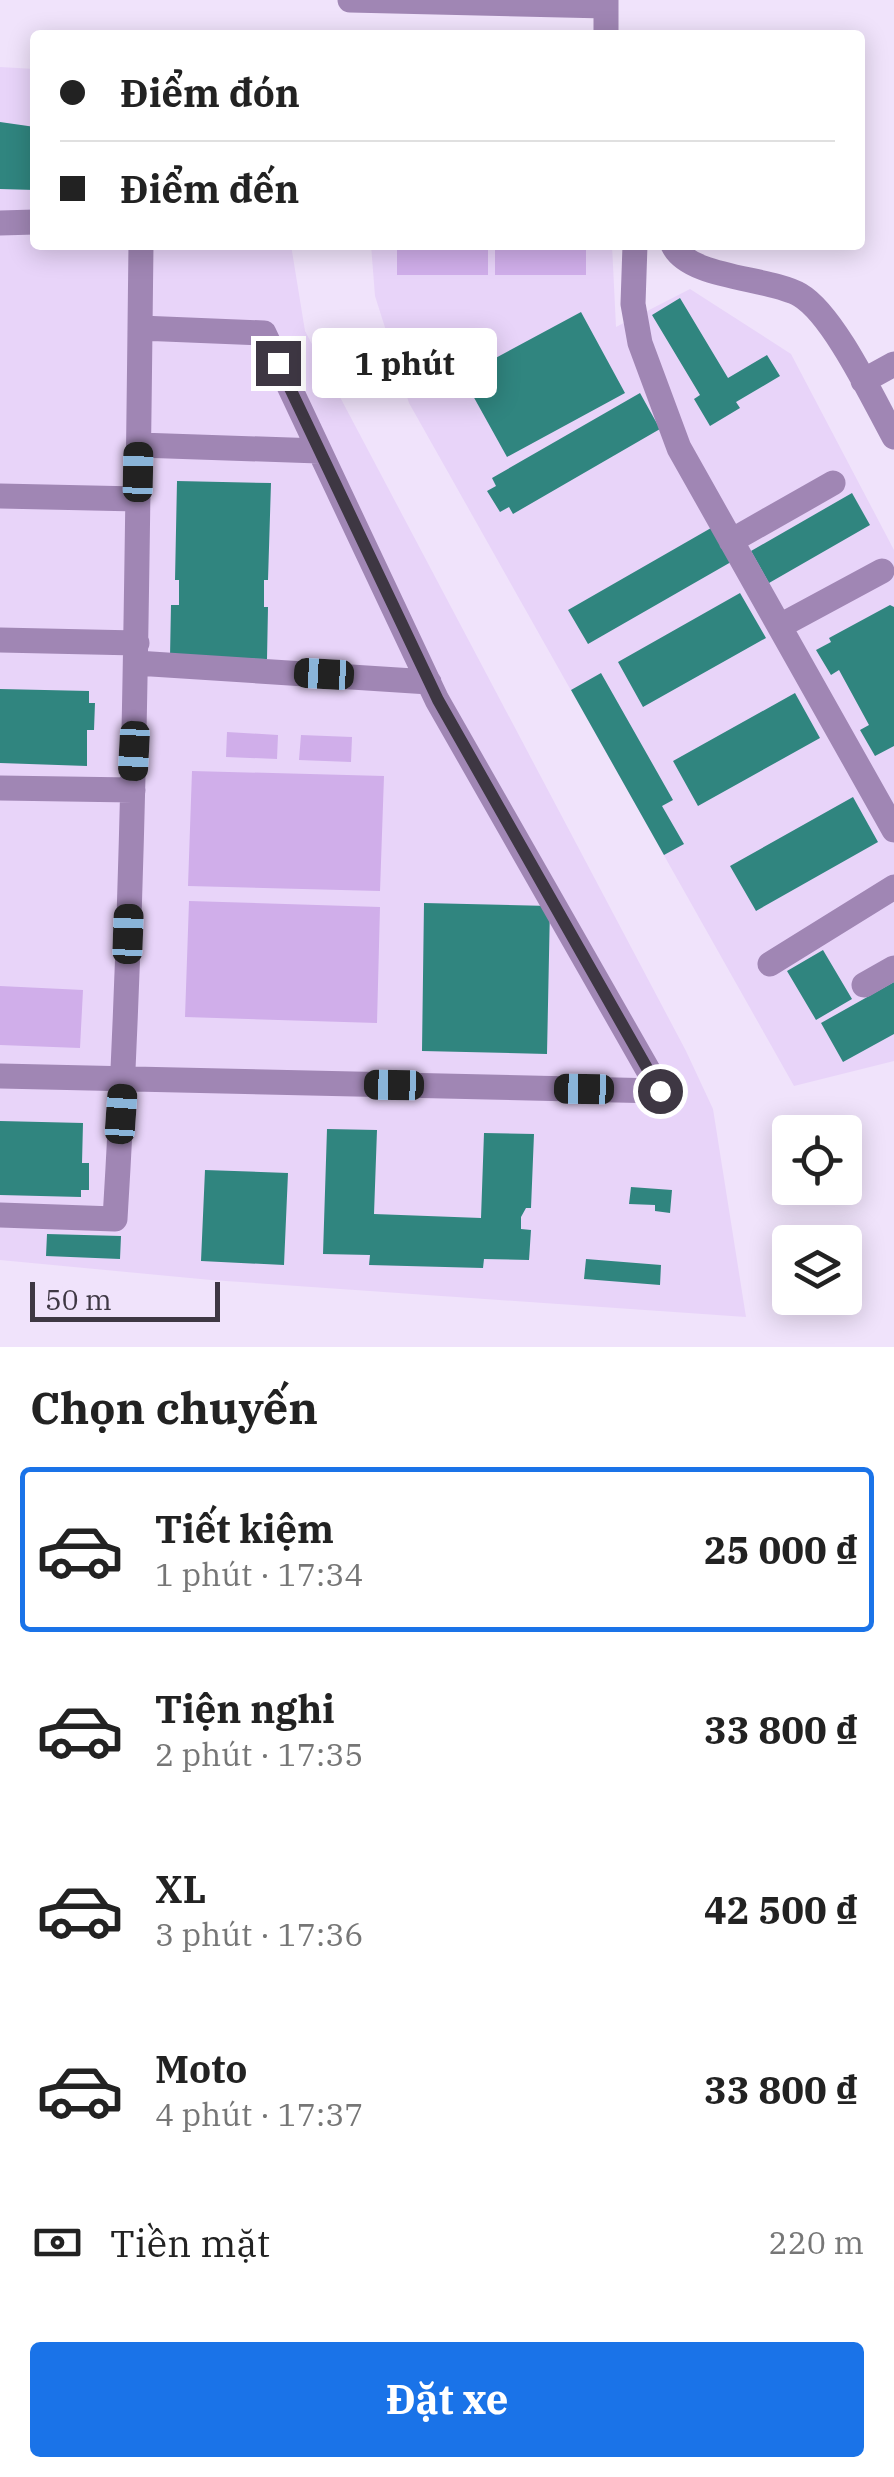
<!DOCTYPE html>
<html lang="vi">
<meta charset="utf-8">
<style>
body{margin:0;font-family:"IBM Plex Serif",serif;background:#f6f6f6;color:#222;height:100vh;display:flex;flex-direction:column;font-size:38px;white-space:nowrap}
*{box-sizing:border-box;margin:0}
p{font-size:32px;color:#767676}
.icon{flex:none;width:55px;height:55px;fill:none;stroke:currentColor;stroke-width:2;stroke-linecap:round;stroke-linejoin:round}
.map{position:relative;height:1347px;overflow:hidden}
.sheet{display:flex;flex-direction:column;background:#fff;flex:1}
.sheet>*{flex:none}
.guide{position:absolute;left:30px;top:30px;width:835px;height:220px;border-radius:10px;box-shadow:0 5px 25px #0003;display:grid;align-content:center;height:220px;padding:0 30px;background:#fff}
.controls{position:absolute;left:772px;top:1115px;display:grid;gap:20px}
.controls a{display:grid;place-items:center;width:90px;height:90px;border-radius:10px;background:#fff;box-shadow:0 5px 25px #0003;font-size:50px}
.scale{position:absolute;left:30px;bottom:25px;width:190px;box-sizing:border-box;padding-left:10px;border:5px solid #3e3743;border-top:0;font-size:28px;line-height:35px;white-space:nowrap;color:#3e3743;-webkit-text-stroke:8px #f0e3fb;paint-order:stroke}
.end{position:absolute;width:45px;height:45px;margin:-22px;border:12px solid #3e3743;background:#fff;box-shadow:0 0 0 5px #fff}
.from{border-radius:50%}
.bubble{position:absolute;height:70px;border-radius:10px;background:#fff;box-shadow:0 5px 25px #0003;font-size:32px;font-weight:700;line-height:70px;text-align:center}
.car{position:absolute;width:30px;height:60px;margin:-30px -15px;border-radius:12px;box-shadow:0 0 8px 2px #0007;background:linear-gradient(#222 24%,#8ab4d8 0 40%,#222 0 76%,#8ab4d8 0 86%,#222 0)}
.guide b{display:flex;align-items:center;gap:35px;height:95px;font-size:38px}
.guide b+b{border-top:2px solid #e0e0e0}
.guide i{width:25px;height:25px;background:#222}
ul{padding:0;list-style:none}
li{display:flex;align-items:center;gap:30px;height:165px;margin:0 20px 15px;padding:0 10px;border:5px solid transparent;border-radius:10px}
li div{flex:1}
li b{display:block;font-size:38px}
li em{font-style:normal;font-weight:700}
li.current{border-color:#1a73e8}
li>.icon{width:90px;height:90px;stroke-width:1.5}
h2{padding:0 30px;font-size:45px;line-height:120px}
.pay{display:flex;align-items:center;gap:25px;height:110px;padding:0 30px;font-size:38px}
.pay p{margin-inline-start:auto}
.cta{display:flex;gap:20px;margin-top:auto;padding:20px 30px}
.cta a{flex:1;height:115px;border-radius:10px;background:#1a73e8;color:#fff;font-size:40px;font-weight:700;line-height:115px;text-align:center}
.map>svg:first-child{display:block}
</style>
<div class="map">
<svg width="894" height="1347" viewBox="0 0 894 1347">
<rect width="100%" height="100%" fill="#f0e3fb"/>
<path fill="#e8d4f9" d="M0,67l35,2v176h256l14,86 381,720 27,58 33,208 -535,-37 -211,-20z
M371,245h241l4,82 74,-38 101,65 103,196v511l-100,25 -385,-683 -34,-107z"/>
<path fill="#d0aeea" d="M397,245h91v30h-91z
M495,245h91v30h-91z
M227,732l51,3 -1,24 -51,-2z
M301,735l51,2 -1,25 -52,-2z
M192,771l192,5 -4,115 -192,-5z
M189,901l191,6 -3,116 -192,-6z
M0,986l83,4 -3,58 -80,-3z"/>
<path fill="#30857f" d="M0,122l35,5v63l-35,-1z
M680,298l48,80 39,-23 13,21 -44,26 4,6 -30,18 -16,-27 6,-4 -48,-80z
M581,312l44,81 -118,64 -45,-81z
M640,393l20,36 -147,85 -4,-7 -9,5 -13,-21 9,-5 -4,-8z
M177,481l94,2 -3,97h-4v27h4l-1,52 -97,-2 1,-52h8v-25h-4z
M852,493l18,32 -101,58 -18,-32z
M711,528l20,34 -143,82 -20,-34z
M740,593l26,45 -123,69 -25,-45z
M890,605l4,2v139l-19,10 -15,-26 9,-5 -30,-55 -8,5 -15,-25 15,-8 -2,-4z
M601,673l72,127 -11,6 22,38 -20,11 -93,-165z
M0,689l89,2v12h6l-1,27h-7v36l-87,-3z
M795,693l25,45 -122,68 -25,-45z
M853,797l25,45 -122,69 -26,-45z
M424,903l126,3 -3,148 -125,-3z
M823,950l29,49 -36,21 -29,-49z
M894,982v52l-51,28 -22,-39z
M0,1121l83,2 -1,40h7v27h-8v7l-81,-2z
M327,1129l50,1 -3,84 107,4 3,-85 50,1 -3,74h-5l-5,9v12l10,1 -2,30 -45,-1 -1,9 -114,-3 1,-10 -47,-1z
M205,1170l83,3 -4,92 -83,-4z
M631,1187l41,3 -2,23 -15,-2v-6l-26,-1z
M47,1234l74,2 -1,23 -74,-3z
M586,1259l75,6 -1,20 -76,-6z"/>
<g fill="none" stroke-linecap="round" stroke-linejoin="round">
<path stroke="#a086b4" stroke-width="25" d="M350,0l256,6
M606,35v-35
M0,223l35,-1
M635,245l-2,59 7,39 39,105 215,382
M673,245c16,34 96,32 127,50 34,20 74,106 94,142
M140,328l124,5 173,367 223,391
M863,381l31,-17
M139,445l180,6
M0,496l138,3
M731,541l102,-58
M780,626l102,-55
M0,640l137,3
M136,663l293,19
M0,788l133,2
M770,964l124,-77
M864,985l30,-17
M0,1076l660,15
M0,1215l115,4c20,-324 22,-649 26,-974"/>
</g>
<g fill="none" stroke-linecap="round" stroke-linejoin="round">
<path stroke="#3e3743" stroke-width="12" d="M278,363l160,337 222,391"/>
</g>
</svg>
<div class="controls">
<a><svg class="icon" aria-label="locate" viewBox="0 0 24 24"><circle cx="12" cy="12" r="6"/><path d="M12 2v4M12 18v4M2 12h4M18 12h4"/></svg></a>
<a><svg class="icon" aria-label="layers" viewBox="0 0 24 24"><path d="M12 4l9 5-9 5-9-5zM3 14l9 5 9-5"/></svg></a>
</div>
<div class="scale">50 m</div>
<i class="end from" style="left:660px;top:1091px"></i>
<i class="end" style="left:278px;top:363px"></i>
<div class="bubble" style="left:312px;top:328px;width:185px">1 phút</div>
<i class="car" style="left:138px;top:472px;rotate:1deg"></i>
<i class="car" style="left:324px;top:674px;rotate:273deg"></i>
<i class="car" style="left:134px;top:751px;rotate:183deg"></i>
<i class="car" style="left:128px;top:934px;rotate:2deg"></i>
<i class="car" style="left:394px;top:1085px;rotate:271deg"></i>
<i class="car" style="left:584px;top:1089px;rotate:271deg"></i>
<i class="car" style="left:121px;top:1114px;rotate:4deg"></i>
<div class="guide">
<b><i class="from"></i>Điểm đón</b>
<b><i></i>Điểm đến</b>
</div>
</div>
<section class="sheet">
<h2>Chọn chuyến</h2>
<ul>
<li class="current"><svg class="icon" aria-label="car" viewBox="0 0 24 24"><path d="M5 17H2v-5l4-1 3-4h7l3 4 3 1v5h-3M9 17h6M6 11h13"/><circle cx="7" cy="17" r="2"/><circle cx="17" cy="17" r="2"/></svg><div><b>Tiết kiệm</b><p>1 phút · 17:34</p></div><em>25 000 ₫</em></li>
<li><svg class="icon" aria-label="car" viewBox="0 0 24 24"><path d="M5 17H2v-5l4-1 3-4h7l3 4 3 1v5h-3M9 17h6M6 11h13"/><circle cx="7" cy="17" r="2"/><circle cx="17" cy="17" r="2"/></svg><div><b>Tiện nghi</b><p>2 phút · 17:35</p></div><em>33 800 ₫</em></li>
<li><svg class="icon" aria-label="car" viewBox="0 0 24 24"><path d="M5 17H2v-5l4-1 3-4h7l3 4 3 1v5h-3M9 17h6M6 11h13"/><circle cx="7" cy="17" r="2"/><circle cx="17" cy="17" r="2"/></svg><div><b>XL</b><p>3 phút · 17:36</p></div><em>42 500 ₫</em></li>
<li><svg class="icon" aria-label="car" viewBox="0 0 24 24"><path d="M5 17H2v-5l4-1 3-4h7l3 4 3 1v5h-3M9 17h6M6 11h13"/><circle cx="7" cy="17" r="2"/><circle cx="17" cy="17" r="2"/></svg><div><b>Moto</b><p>4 phút · 17:37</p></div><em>33 800 ₫</em></li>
</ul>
<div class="pay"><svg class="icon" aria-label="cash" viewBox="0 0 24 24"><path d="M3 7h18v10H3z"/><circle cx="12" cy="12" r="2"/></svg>Tiền mặt<p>220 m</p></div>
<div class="cta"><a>Đặt xe</a></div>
</section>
